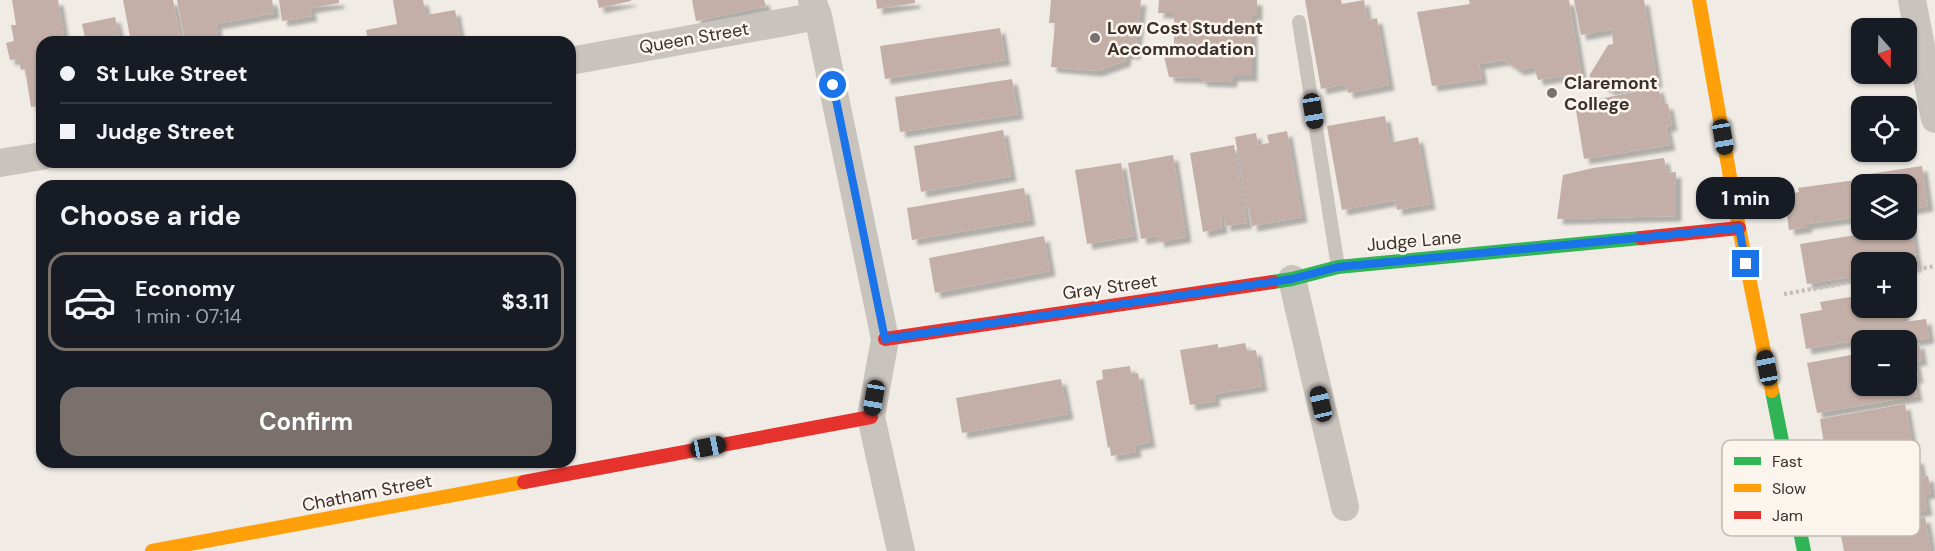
<!DOCTYPE html>
<meta charset="utf-8">
<style>
body{margin:0;font-family:"DM Sans",sans-serif;background:#242831;color:#f1f3f6;height:100vh;display:flex;flex-direction:column;font-size:22px;white-space:nowrap}
*{box-sizing:border-box;margin:0}
p{font-size:20px;color:#9ea1a6}
.icon{flex:none;width:33px;height:33px;fill:none;stroke:currentColor;stroke-width:2;stroke-linecap:round;stroke-linejoin:round}
.map{position:relative;flex:1;overflow:hidden}
.sheet{position:absolute;left:36px;top:180px;width:540px;height:288px;display:flex;flex-direction:column;background:#171b24;border-radius:18px;box-shadow:0 2px 4px #0004}
.sheet>*{flex:none}
.banner{position:absolute;left:36px;top:36px;width:540px;height:132px;border-radius:18px;box-shadow:0 2px 4px #0004;display:grid;align-content:center;height:132px;padding:0 24px;background:#171b24}
.needle{width:39px;rotate:160deg}
.tools{position:absolute;left:1851px;top:18px;display:grid;gap:12px}
.tools a{display:grid;place-items:center;width:66px;height:66px;border-radius:12px;background:#171b24;box-shadow:0 2px 4px #0004;font-size:30px}
.end{position:absolute;width:27px;height:27px;margin:-14px;border:8px solid #1a73e8;background:#fff;box-shadow:0 0 0 3px #fff}
.from{border-radius:50%}
.bubble{position:absolute;height:42px;border-radius:18px;background:#171b24;box-shadow:0 2px 4px #0004;font-size:20px;font-weight:700;line-height:42px;text-align:center}
.car{position:absolute;width:18px;height:36px;margin:-18px -9px;border-radius:8px;box-shadow:0 0 4px 2px #0007;background:linear-gradient(#222 24%,#8ab4d8 0 40%,#222 0 76%,#8ab4d8 0 86%,#222 0)}
.banner b{display:flex;align-items:center;gap:21px;height:57px;font-size:22px}
.banner b+b{border-top:2px solid #363941}
.banner i{width:15px;height:15px;background:#f1f3f6}
ul{padding:0;list-style:none}
li{display:flex;align-items:center;gap:18px;height:99px;margin:0 12px 9px;padding:0 12px;border:3px solid transparent;border-radius:18px}
li div{flex:1}
li b{display:block;font-size:22px}
li em{font-style:normal;font-weight:700}
li.active{border-color:#7a716c}
li>.icon{width:54px;height:54px;stroke-width:1.5}
h2{padding:0 24px;font-size:27px;line-height:72px}
.button{display:flex;gap:12px;margin-top:auto;padding:12px 24px}
.button a{flex:1;height:69px;border-radius:18px;background:#7a716c;color:#fff;font-size:24px;font-weight:700;line-height:69px;text-align:center}
.map>svg:first-child{display:block}
</style>
<div class="map">
<svg width="1935" height="551" viewBox="0 0 1935 551">
<defs>
<filter id="shadow"><feDropShadow dx="5.5" dy="5.5" stdDeviation="1.5" flood-color="#0004"/></filter>
</defs>
<rect width="100%" height="100%" fill="#f0ebe5"/>
<path fill="#c3afa7" filter="url(#shadow)" d="M12,0h46l7,42h-23v63l-11,2 -6,-38 -4,1 -3,-11 -8,1 -4,-17 8,-2 -3,-16h5z
M123,0h50l8,42h-50z
M177,0h95l2,13 -58,11 3,18h-34z
M279,0h60v3l-29,5 2,8 -30,5z
M393,0h30l3,15 29,-5 6,32h-93l-2,-12 31,-6z
M597,0h34v1l-32,7z
M692,0h72l2,6 -70,15z
M876,0h39v3l-38,6z
M1051,0h90l-6,54 -9,-1 -1,8 -28,10 -46,-4 4,-44h-6z
M1159,0h98v15h-5v61h-19l-2,6 -30,-1v-3l-32,-1 -8,-33h13v-31h-16z
M1305,0h36l1,4 22,-4 3,20 10,-2 12,67 -41,8 -2,-9 -25,5z
M1469,0h100l12,73 -43,7 -4,-13 -15,3 -15,-10 -25,4 3,15 -50,7 -15,-74 53,-8z
M1574,0h70l13,82 -47,8 -21,-14 19,-31 5,-1 -1,-15 -31,6z
M115,17l6,25h-35l-4,-18z
M1000,28l5,32 -120,19 -5,-33z
M1012,79l6,35 -118,18 -5,-35z
M1658,87l4,17h6l4,21 -6,2 4,18 -86,14 -9,-55z
M1385,116l5,27 28,-6 12,67 -33,6 -2,-10 -53,10 -15,-84z
M1003,130l8,46 -90,16 -7,-46z
M1287,131l15,86 -50,9 -3,-18h-2l-12,-71 21,-4 2,12 11,-2 -2,-8z
M1234,145l13,78 -22,3 -1,-9h-3l1,11 -19,4 -13,-79z
M1173,155l13,82 -27,5 -1,-6 -17,3 -13,-76z
M1664,158l3,15 9,-1v44l-119,3 6,-44 30,-7z
M1121,163l12,73 -46,8 -12,-74z
M1922,166l6,40 -22,4v-26h-44v27l-6,1v5l-49,7v3l-18,3 -5,-36 15,-2 -1,-4 65,-9 -1,-4z
M1024,188l6,32 -118,20 -5,-32z
M1911,225l6,41 -11,2v-6h-44v13l-55,9 -7,-40 87,-14h19v-4z
M1044,236l6,35 -115,22 -6,-35z
M1862,295v13h25l1,6 15,-3 1,11 22,-3 3,19 -23,4v-2h-19l-1,-5 -80,14 -6,-35 22,-4 -2,-8z
M1245,343l2,8 9,-1 6,36 -48,8 1,7 -25,4 -10,-55 38,-6v4z
M1919,343l3,17 -7,1 3,17h-4l3,18 -100,17 -10,-50 55,-10v33h44v-41z
M1130,366l1,8 7,-1 12,69 -15,3 1,7 -25,4 -1,-9 -2,1 -12,-67 7,-2 -1,-9z
M1061,379l7,35 -106,19 -6,-35z
M1905,404l9,50 -86,15 -8,-50z
M1918,458l4,19 6,-1 3,17 -7,1 3,16 -89,17 -9,-53z
M1925,517l6,34h-87l-4,-20z"/>
<g fill="none" stroke-linecap="round" stroke-linejoin="round">
<path stroke="#c2bbb6" stroke-width="4" stroke-dasharray="3 3" stroke-linecap="butt" d="M1906,271l29,-5
M1784,294l78,-14"/>
<path stroke="#c9c3be" stroke-width="14" d="M1299,22l39,245"/>
<path stroke="#c9c3be" stroke-width="28" d="M812,0l6,16 67,323 -14,78 30,134
M1912,0l23,119
M570,61l248,-45
M0,163l42,-7
M1292,279l53,228"/>
<path stroke="#30b455" stroke-width="14" d="M1273,282l19,-3 46,-12 303,-29
M1772,391l32,160"/>
<path stroke="#ff9f0a" stroke-width="14" d="M1699,0l40,228 33,163
M152,551l372,-69"/>
<path stroke="#e5322d" stroke-width="14" d="M1641,238l98,-10
M885,339l388,-57
M524,482l347,-65"/>
</g>
<g fill="none" stroke-linecap="round" stroke-linejoin="round">
<path stroke="#1a73e8" stroke-width="8" d="M833,85l52,254 407,-60 46,-12 401,-39 7,36"/>
</g>
<g fill="#7a716c" stroke="#fbf5ee" stroke-width="2">
<circle cx="1095" cy="38" r="6"/>
<circle cx="1552" cy="93" r="6"/>
</g>
<g text-anchor="middle" stroke-width="5" stroke-linejoin="round" paint-order="stroke">
<g font-size="18" font-weight="bold" fill="#3b302b" stroke="#fbf5ee" text-anchor="start">
<text x="1107" y="34">Low Cost Student<tspan x="1107" dy="21">Accommodation</tspan></text>
<text x="1564" y="89">Claremont<tspan x="1564" dy="21">College</tspan></text>
</g>
<g font-size="18" fill="#3b302b" stroke="#fbf5ee">
<text transform="translate(694 38) rotate(-10)" y="6">Queen Street</text>
<text transform="translate(1414 241) rotate(-5)" y="6">Judge Lane</text>
<text transform="translate(1110 287) rotate(-8)" y="6">Gray Street</text>
<text transform="translate(367 493) rotate(-11)" y="6">Chatham Street</text>
</g>
</g>
<rect x="1722" y="440" width="198" height="96" rx="9" fill="#fbf5ee" stroke="#c1bab4" stroke-width="1.5"/>
<rect x="1734" y="457" width="27" height="8" fill="#30b455"/>
<rect x="1734" y="484" width="27" height="8" fill="#ff9f0a"/>
<rect x="1734" y="511" width="27" height="8" fill="#e5322d"/>
<g font-size="16" fill="#3b302b">
<text x="1772" y="467">Fast</text>
<text x="1772" y="494">Slow</text>
<text x="1772" y="521">Jam</text>
</g>
</svg>
<div class="tools">
<a><svg class="needle" viewBox="-14 -14 28 28"><path d="M0-13l5 13h-10z" fill="#e53935"/><path d="M0 13l5-13h-10z" fill="#9ea1a6"/></svg></a>
<a><svg class="icon" aria-label="locate" viewBox="0 0 24 24"><circle cx="12" cy="12" r="6"/><path d="M12 2v4M12 18v4M2 12h4M18 12h4"/></svg></a>
<a><svg class="icon" aria-label="layers" viewBox="0 0 24 24"><path d="M12 4l9 5-9 5-9-5zM3 14l9 5 9-5"/></svg></a>
<a>+</a>
<a>−</a>
</div>
<i class="end from" style="left:833px;top:85px"></i>
<i class="end" style="left:1746px;top:264px"></i>
<div class="bubble" style="left:1696px;top:177px;width:99px">1 min</div>
<i class="car" style="left:1313px;top:111px;rotate:171deg"></i>
<i class="car" style="left:1723px;top:137px;rotate:170deg"></i>
<i class="car" style="left:1767px;top:368px;rotate:349deg"></i>
<i class="car" style="left:874px;top:398px;rotate:190deg"></i>
<i class="car" style="left:1321px;top:404px;rotate:347deg"></i>
<i class="car" style="left:708px;top:447px;rotate:79deg"></i>
<div class="banner">
<b><i class="from"></i>St Luke Street</b>
<b><i></i>Judge Street</b>
</div>
<section class="sheet">
<h2>Choose a ride</h2>
<ul>
<li class="active"><svg class="icon" aria-label="car" viewBox="0 0 24 24"><path d="M5 17H2v-5l4-1 3-4h7l3 4 3 1v5h-3M9 17h6M6 11h13"/><circle cx="7" cy="17" r="2"/><circle cx="17" cy="17" r="2"/></svg><div><b>Economy</b><p>1 min · 07:14</p></div><em>$3.11</em></li>
</ul>
<div class="button"><a>Confirm</a></div>
</section>
</div>
